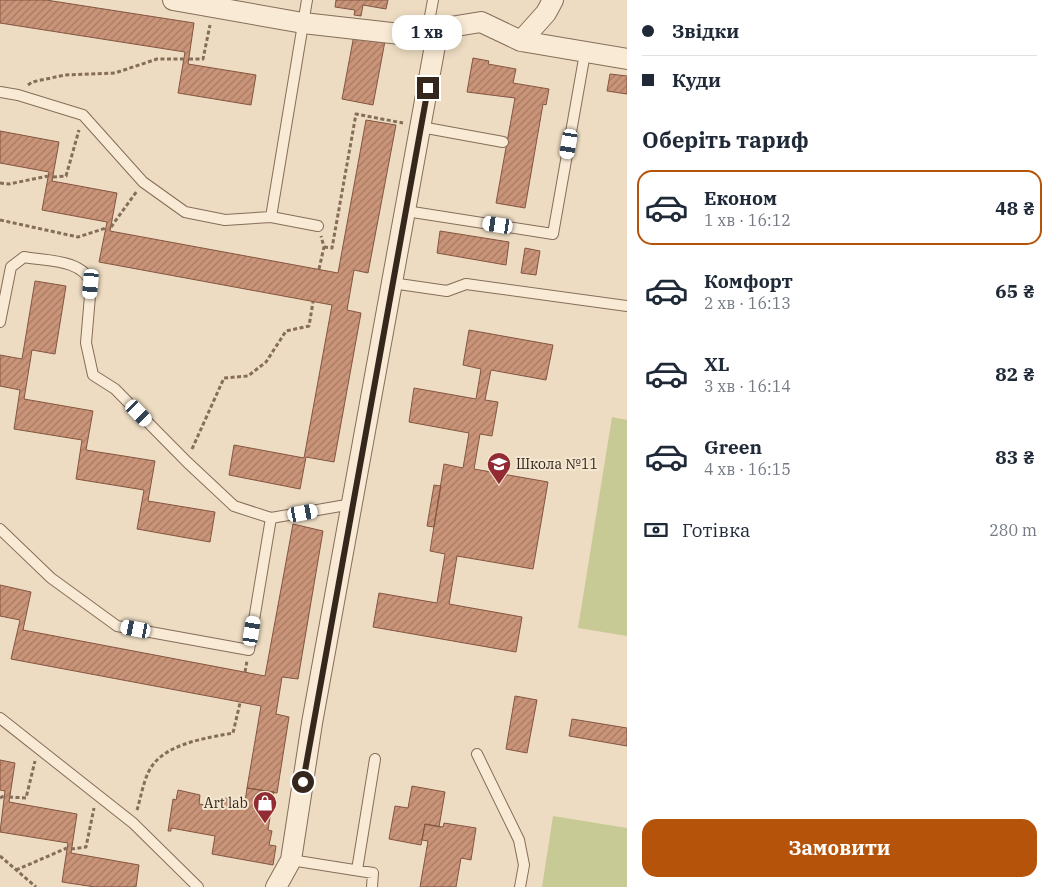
<!DOCTYPE html>
<html lang="uk">
<meta charset="utf-8">
<style>
body{margin:0;font-family:"IBM Plex Serif",serif;background:#f2f2f3;color:#1f2937;height:100vh;display:flex;flex-direction:column;font-size:19px;white-space:nowrap}
*{box-sizing:border-box;margin:0}
p{font-size:16px;color:#747a83}
.icon{flex:none;width:28px;height:28px;fill:none;stroke:currentColor;stroke-width:2;stroke-linecap:round;stroke-linejoin:round}
.map{position:relative;flex:1;overflow:hidden}
.side{display:flex;flex-direction:column;background:#fff;width:425px}
.side>*{flex:none}
.top-card{display:grid;align-content:center;height:110px;padding:0 15px;background:#fff}
.end{position:absolute;width:22px;height:22px;margin:-11px;border:6px solid #36271d;background:#fff;box-shadow:0 0 0 2px #fff}
.from{border-radius:50%}
.bubble{position:absolute;height:35px;border-radius:15px;background:#fff;box-shadow:0 2px 8px #0003;font-size:16px;font-weight:800;line-height:35px;text-align:center}
.car{position:absolute;width:15px;height:30px;margin:-15px -8px;border-radius:6px;box-shadow:0 0 4px 1px #0007;background:linear-gradient(#fff 24%,#345 0 40%,#fff 0 76%,#345 0 86%,#fff 0)}
.top-card b{display:flex;align-items:center;gap:18px;height:48px;font-size:19px}
.top-card b+b{border-top:1px solid #e0e1e3}
.top-card i{width:12px;height:12px;background:#1f2937}
ul{padding:0;list-style:none}
li{display:flex;align-items:center;gap:15px;height:75px;margin:0 10px 8px;padding:0 5px;border:2px solid transparent;border-radius:15px}
li div{flex:1}
li b{display:block;font-size:19px}
li em{font-style:normal;font-weight:800}
li.current{border-color:#b45309}
li>.icon{width:45px;height:45px;stroke-width:1.5}
h2{padding:0 15px;font-size:22px;line-height:60px}
.pay{display:flex;align-items:center;gap:12px;height:55px;padding:0 15px;font-size:19px}
.pay p{margin-inline-start:auto}
.action{display:flex;gap:10px;margin-top:auto;padding:10px 15px}
.action a{flex:1;height:58px;border-radius:15px;background:#b45309;color:#fff;font-size:20px;font-weight:800;line-height:58px;text-align:center}
main{display:flex;flex:1;min-height:0}
.map>svg:first-child{display:block}
</style>
<main>
<div class="map">
<svg width="627" height="887" viewBox="0 0 627 887">
<defs>
<pattern id="building-hatch" width="6" height="6" patternUnits="userSpaceOnUse" patternTransform="scale(1.25)"><rect width="6" height="6" fill="#ca9479"/><path d="M-1 1l2-2M0 6l6-6M5 7l2-2" fill="none" stroke="#a57963"/></pattern>
</defs>
<rect width="100%" height="100%" fill="#eddcc2"/>
<path fill="#c8ca96" d="M612,417l15,3v216l-49,-8z
M553,816l74,12v59h-85z"/>
<path fill="url(#building-hatch)" stroke="#845540" d="M0,0h46l148,23 -6,41 68,11 -5,30 -73,-12 7,-41 -185,-29z
M336,0h52l-2,9 -23,-4 -2,11 -7,-1 1,-5 -20,-3z
M354,35l31,6 -12,64 -31,-6z
M473,58l16,3 -1,3 28,5 -3,14 36,6 -3,16 -3,-1 -18,104 -29,-5 19,-105 -48,-6z
M610,74l17,2v18l-20,-3z
M366,120l30,5 -28,148 -14,-3 -7,40 14,3 -27,149 -28,-5 -6,32 -71,-14 5,-30 70,13 28,-153 -233,-43 8,-40 -65,-12 7,-38 -49,-9v-32l59,11 -7,39 65,12 -7,38 228,42z
M440,231l69,11 -3,23 -69,-12z
M525,248l15,3 -4,24 -15,-2z
M35,281l31,5 -11,68 -23,-4 -8,49 69,12 -7,39 69,11 -7,40 67,11 -5,30 -73,-13 7,-39 -68,-11 6,-39 -68,-11 6,-39 -20,-4v-31l22,4z
M469,330l84,15 -7,35 -55,-10 -6,30 13,2 -6,34 -12,-2 -6,35 74,13 -15,87 -76,-13 -8,48 73,13 -6,35 -143,-25 6,-34 58,10 8,-49 -15,-3 14,-87 19,4 6,-35 -60,-11 5,-34 62,11 5,-30 -18,-4z
M434,485l7,1 -7,41 -7,-1z
M293,524l30,7 -25,148 -16,-2 -6,37 13,3 -12,76 -30,-5 14,-82 -250,-47 9,-39 -20,-4v-31l31,7 -8,38 242,46z
M515,696l22,4 -10,53 -21,-4z
M572,719l55,9v18l-58,-10z
M0,760l15,3 -6,39 68,12 -6,39 68,12 -3,22h-41l-33,-5 6,-39 -68,-11 5,-41 -5,-1z
M412,786l33,6 -6,35 -14,-3 -4,21 -32,-6 6,-33 13,2z
M247,788l27,4 -6,38 4,1 -3,14 7,1 -3,19 -61,-11 3,-18 -44,-8v3h-3l5,-32 3,1 2,-10 22,5 -1,9 24,4 2,-10 20,4z
M444,823l32,5 -5,32 -10,-2 -5,29h-36l8,-46 -6,-1 3,-16 18,3z"/>
<g fill="none" stroke-linecap="round" stroke-linejoin="round">
<g stroke="#866d5a" stroke-width="12">
<path id="service" d="M428,27l5,-27
M0,92l18,3 65,20 60,67 42,30 40,8 46,-3 36,-217
M421,127l82,15
M406,211l147,23 32,-181
M271,217l47,9
M392,283l55,8 19,-7 161,22
M0,322l11,-55 13,-10c21,4 60,2 67,27l-5,59 7,32 22,14 72,73 47,44 37,12
M0,529l51,49 66,48 132,24 22,-132 81,-14
M0,718l133,105 65,64
M477,754l42,86 5,25 -4,22
M291,860l82,13 -1,14
M357,870l18,-111"/>
</g>
<g stroke="#866d5a" stroke-width="22">
<path id="minor" d="M173,0l130,23 115,13 10,-9 10,2 43,-7 40,19 25,-28 7,-13
M521,41l106,18
M276,887l15,-27 21,-137 126,-694"/>
</g>
<path stroke="#866d5a" stroke-width="3" stroke-dasharray="4 2.5" stroke-linecap="butt" d="M189,59h14l7,-34
M28,85l4,-3 33,-7 50,-2 42,-14h27
M53,177l13,-1 13,-46
M0,183l9,1 39,-8
M0,220l78,17 28,-9
M111,227l26,-36
M324,247l8,1 24,-134 47,9
M319,269l5,-22 -3,-11
M192,449l32,-71 24,-2 18,-14 20,-31 23,-5 4,-24
M245,672l2,-11
M9,797l17,1 9,-37
M0,798l4,-2
M137,810c4,-13 7,-33 15,-44 16,-23 55,-28 81,-33l7,-30
M71,849l15,-2 8,-39
M0,856l36,31
M16,870l51,-22"/>
<use href="#service" stroke="#f8ead5" stroke-width="10"/>
<use href="#minor" stroke="#f8ead5" stroke-width="20"/>
</g>
<g fill="none" stroke-linecap="round" stroke-linejoin="round">
<path stroke="#36271d" stroke-width="6" d="M303,782l125,-694"/>
</g>
<defs>
<g id="school-pin" transform="scale(1.25)"><path d="M0 17L-7.5 6A9.5 9.5 0 1 1 7.5 6Z" fill="#932b35" stroke="#f4e7d1"/><path d="M0-5L7-2L0 1L-7-2ZM-4 1L0 2.5L4 1V4Q0 6-4 4Z" fill="#fff"/></g>
<g id="shop-pin" transform="scale(1.25)"><path d="M0 17L-7.5 6A9.5 9.5 0 1 1 7.5 6Z" fill="#932b35" stroke="#f4e7d1"/><path d="M-5-2.5h2.3a2.7 3.5 0 0 1 5.4 0H5L5.5 6h-11ZM-1.5-2.5h3a1.5 2.3 0 0 0-3 0Z" fill="#fff"/></g>
</defs>
<g fill-rule="evenodd">
<use href="#school-pin" x="499" y="464"/>
<use href="#shop-pin" x="265" y="803"/>
</g>
<g text-anchor="middle" stroke-width="4" stroke-linejoin="round" paint-order="stroke">
<g font-size="14" fill="#36271d" stroke="#f4e7d1" text-anchor="start">
<text x="516" y="469">Школа №11</text>
<text x="248" y="808" text-anchor="end">Art lab</text>
</g>
</g>
</svg>
<i class="end from" style="left:303px;top:782px"></i>
<i class="end" style="left:428px;top:88px"></i>
<div class="bubble" style="left:392px;top:15px;width:70px">1 хв</div>
<i class="car" style="left:569px;top:144px;rotate:190deg"></i>
<i class="car" style="left:498px;top:225px;rotate:279deg"></i>
<i class="car" style="left:91px;top:284px;rotate:185deg"></i>
<i class="car" style="left:139px;top:413px;rotate:136deg"></i>
<i class="car" style="left:303px;top:513px;rotate:80deg"></i>
<i class="car" style="left:136px;top:629px;rotate:281deg"></i>
<i class="car" style="left:252px;top:631px;rotate:9deg"></i>
</div>
<section class="side">
<div class="top-card">
<b><i class="from"></i>Звідки</b>
<b><i></i>Куди</b>
</div>
<h2>Оберіть тариф</h2>
<ul>
<li class="current"><svg class="icon" aria-label="car" viewBox="0 0 24 24"><path d="M5 17H2v-5l4-1 3-4h7l3 4 3 1v5h-3M9 17h6M6 11h13"/><circle cx="7" cy="17" r="2"/><circle cx="17" cy="17" r="2"/></svg><div><b>Економ</b><p>1 хв · 16:12</p></div><em>48 ₴</em></li>
<li><svg class="icon" aria-label="car" viewBox="0 0 24 24"><path d="M5 17H2v-5l4-1 3-4h7l3 4 3 1v5h-3M9 17h6M6 11h13"/><circle cx="7" cy="17" r="2"/><circle cx="17" cy="17" r="2"/></svg><div><b>Комфорт</b><p>2 хв · 16:13</p></div><em>65 ₴</em></li>
<li><svg class="icon" aria-label="car" viewBox="0 0 24 24"><path d="M5 17H2v-5l4-1 3-4h7l3 4 3 1v5h-3M9 17h6M6 11h13"/><circle cx="7" cy="17" r="2"/><circle cx="17" cy="17" r="2"/></svg><div><b>XL</b><p>3 хв · 16:14</p></div><em>82 ₴</em></li>
<li><svg class="icon" aria-label="car" viewBox="0 0 24 24"><path d="M5 17H2v-5l4-1 3-4h7l3 4 3 1v5h-3M9 17h6M6 11h13"/><circle cx="7" cy="17" r="2"/><circle cx="17" cy="17" r="2"/></svg><div><b>Green</b><p>4 хв · 16:15</p></div><em>83 ₴</em></li>
</ul>
<div class="pay"><svg class="icon" aria-label="cash" viewBox="0 0 24 24"><path d="M3 7h18v10H3z"/><circle cx="12" cy="12" r="2"/></svg>Готівка<p>280 m</p></div>
<div class="action"><a>Замовити</a></div>
</section>
</main>
